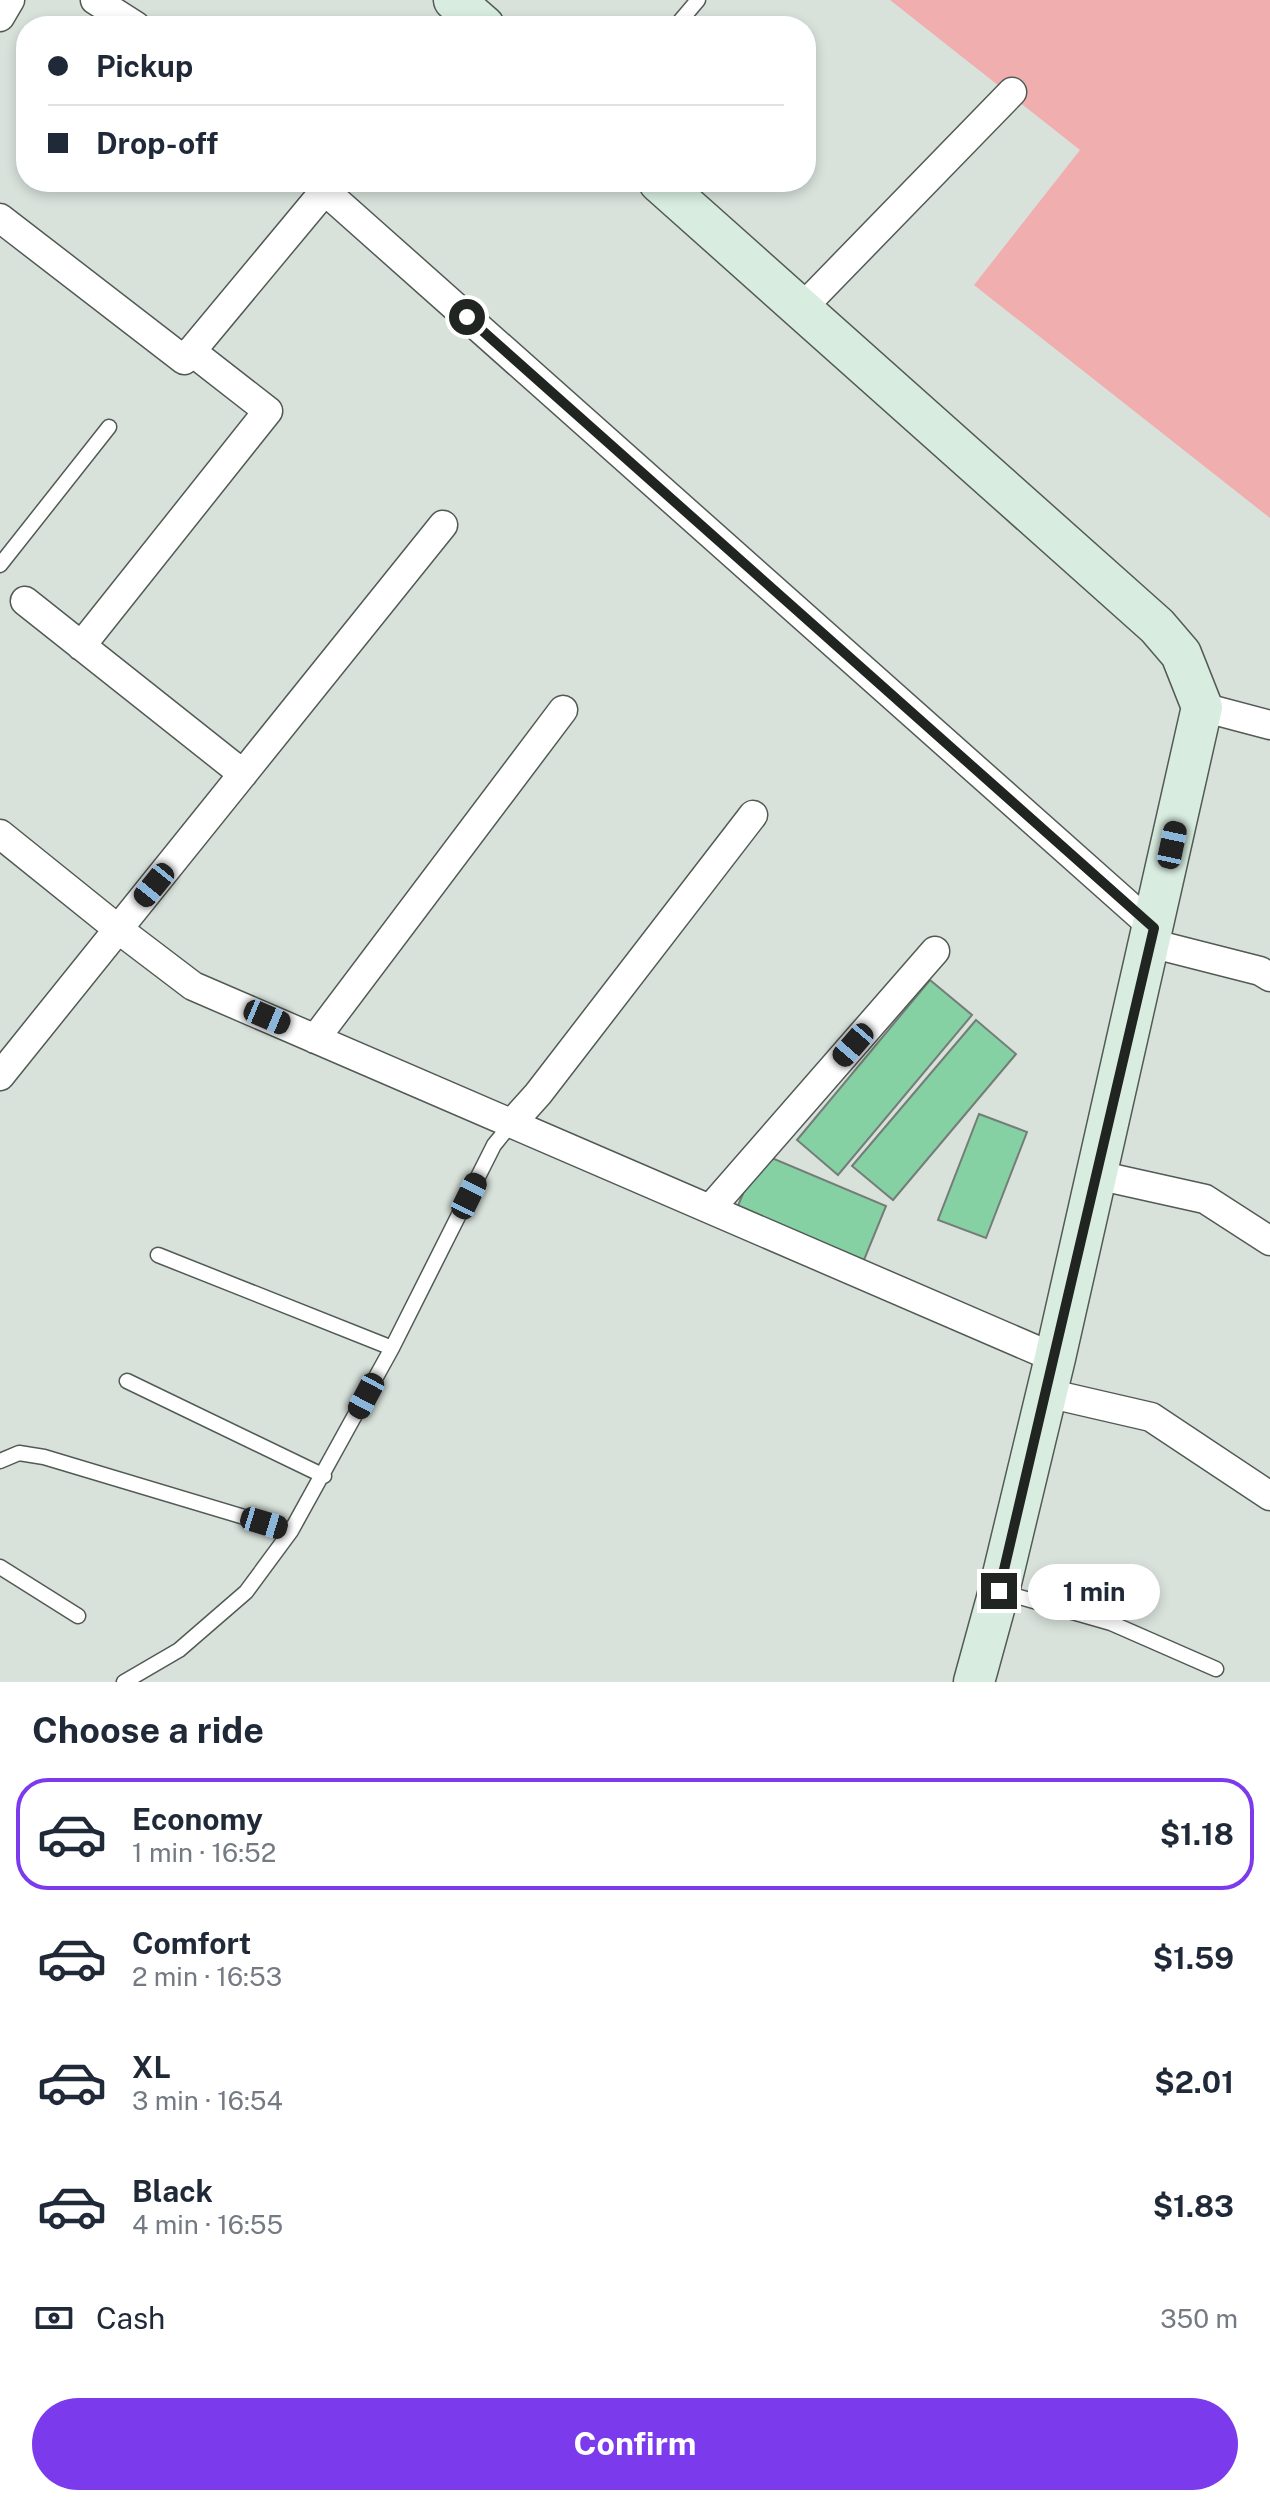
<!DOCTYPE html>
<meta charset="utf-8">
<style>
body{margin:0;font-family:"Public Sans",sans-serif;background:#f6f6f7;color:#1f2937;height:100vh;display:flex;flex-direction:column;font-size:30px;white-space:nowrap}
*{box-sizing:border-box;margin:0}
p{font-size:26px;color:#747a83}
.icon{flex:none;width:44px;height:44px;fill:none;stroke:currentColor;stroke-width:2;stroke-linecap:round;stroke-linejoin:round}
.map{position:relative;height:1682px;overflow:hidden}
.panel{display:flex;flex-direction:column;background:#fff;flex:1}
.panel>*{flex:none}
.top-card{position:absolute;left:16px;top:16px;width:800px;height:176px;border-radius:32px;box-shadow:0 4px 12px #0003;display:grid;align-content:center;height:176px;padding:0 32px;background:#fff}
.end{position:absolute;width:36px;height:36px;margin:-18px;border:10px solid #212522;background:#fff;box-shadow:0 0 0 4px #fff}
.from{border-radius:50%}
.bubble{position:absolute;height:56px;border-radius:28px;background:#fff;box-shadow:0 4px 12px #0003;font-size:26px;font-weight:700;line-height:56px;text-align:center}
.car{position:absolute;width:24px;height:48px;margin:-24px -12px;border-radius:10px;box-shadow:0 0 6px 2px #0007;background:linear-gradient(#222 24%,#8ab4d8 0 40%,#222 0 76%,#8ab4d8 0 86%,#222 0)}
.top-card b{display:flex;align-items:center;gap:28px;height:76px;font-size:30px}
.top-card b+b{border-top:2px solid #e0e1e3}
.top-card i{width:20px;height:20px;background:#1f2937}
ul{padding:0;list-style:none}
li{display:flex;align-items:center;gap:24px;height:112px;margin:0 16px 12px;padding:0 16px;border:4px solid transparent;border-radius:32px}
li div{flex:1}
li b{display:block;font-size:30px}
li em{font-style:normal;font-weight:700}
li.current{border-color:#7c3aed}
li>.icon{width:72px;height:72px;stroke-width:1.5}
h2{padding:0 32px;font-size:36px;line-height:96px}
.pay{display:flex;align-items:center;gap:20px;height:88px;padding:0 32px;font-size:30px}
.pay p{margin-inline-start:auto}
.cta{display:flex;gap:16px;margin-top:auto;padding:16px 32px}
.cta a{flex:1;height:92px;border-radius:48px;background:#7c3aed;color:#fff;font-size:32px;font-weight:700;line-height:92px;text-align:center}
.map>svg:first-child{display:block}
</style>
<div class="map">
<svg width="1270" height="1682" viewBox="0 0 1270 1682">
<rect width="100%" height="100%" fill="#d8e2db"/>
<path fill="#f1aeaf" d="M890,0h380v518l-296,-233 106,-135z"/>
<path fill="#86d1a3" stroke="#747d77" stroke-width="2" d="M930,980l42,35 -134,160 -41,-35z
M976,1020l40,34 -123,146 -41,-34z
M979,1114l48,18 -41,106 -48,-18z
M760,1153l126,53 -22,54 -127,-52z"/>
<g fill="none" stroke-linecap="round" stroke-linejoin="round">
<g stroke="#525a55" stroke-width="17">
<path id="lane" d="M676,26l22,-26
M0,565l109,-138
M158,1255l234,93
M127,1381l197,95
M0,1461l19,-8 25,4 247,74
M0,1567l78,49
M1002,1592l109,31 105,46
M124,1682l55,-32 67,-58 45,-61 101,-183 102,-203 18,-22"/>
</g>
<g stroke="#525a55" stroke-width="31">
<path id="street" d="M95,0l41,26
M0,17l10,-17
M315,182l839,746
M0,218l184,142 148,-178
M801,309l211,-217
M25,601l218,173
M81,646l187,-235 -77,-60
M1202,707l68,18
M0,834l118,95 75,57 862,372
M1150,943l110,28 10,6
M315,1039l248,-329
M0,1076l443,-551
M512,1123l26,-29 215,-279
M1097,1175l108,24 65,42
M710,1209l225,-258
M1047,1393l104,24 119,79"/>
</g>
<g stroke="#525a55" stroke-width="43">
<path id="secondary" d="M454,0l30,26
M659,182l498,444 24,28 21,53 -147,651 -56,233 -25,91"/>
</g>
<use href="#lane" stroke="#fff" stroke-width="14"/>
<use href="#street" stroke="#fff" stroke-width="28"/>
<use href="#secondary" stroke="#d8ede0" stroke-width="40"/>
</g>
<g fill="none" stroke-linecap="round" stroke-linejoin="round">
<path stroke="#212522" stroke-width="10" d="M467,317l687,611 -155,663"/>
</g>
</svg>
<i class="end from" style="left:467px;top:317px"></i>
<i class="end" style="left:999px;top:1591px"></i>
<div class="bubble" style="left:1028px;top:1564px;width:132px">1 min</div>
<i class="car" style="left:1172px;top:845px;rotate:12deg"></i>
<i class="car" style="left:154px;top:885px;rotate:219deg"></i>
<i class="car" style="left:267px;top:1017px;rotate:113deg"></i>
<i class="car" style="left:853px;top:1045px;rotate:221deg"></i>
<i class="car" style="left:469px;top:1196px;rotate:26deg"></i>
<i class="car" style="left:366px;top:1396px;rotate:208deg"></i>
<i class="car" style="left:264px;top:1523px;rotate:107deg"></i>
<div class="top-card">
<b><i class="from"></i>Pickup</b>
<b><i></i>Drop-off</b>
</div>
</div>
<section class="panel">
<h2>Choose a ride</h2>
<ul>
<li class="current"><svg class="icon" aria-label="car" viewBox="0 0 24 24"><path d="M5 17H2v-5l4-1 3-4h7l3 4 3 1v5h-3M9 17h6M6 11h13"/><circle cx="7" cy="17" r="2"/><circle cx="17" cy="17" r="2"/></svg><div><b>Economy</b><p>1 min · 16:52</p></div><em>$1.18</em></li>
<li><svg class="icon" aria-label="car" viewBox="0 0 24 24"><path d="M5 17H2v-5l4-1 3-4h7l3 4 3 1v5h-3M9 17h6M6 11h13"/><circle cx="7" cy="17" r="2"/><circle cx="17" cy="17" r="2"/></svg><div><b>Comfort</b><p>2 min · 16:53</p></div><em>$1.59</em></li>
<li><svg class="icon" aria-label="car" viewBox="0 0 24 24"><path d="M5 17H2v-5l4-1 3-4h7l3 4 3 1v5h-3M9 17h6M6 11h13"/><circle cx="7" cy="17" r="2"/><circle cx="17" cy="17" r="2"/></svg><div><b>XL</b><p>3 min · 16:54</p></div><em>$2.01</em></li>
<li><svg class="icon" aria-label="car" viewBox="0 0 24 24"><path d="M5 17H2v-5l4-1 3-4h7l3 4 3 1v5h-3M9 17h6M6 11h13"/><circle cx="7" cy="17" r="2"/><circle cx="17" cy="17" r="2"/></svg><div><b>Black</b><p>4 min · 16:55</p></div><em>$1.83</em></li>
</ul>
<div class="pay"><svg class="icon" aria-label="cash" viewBox="0 0 24 24"><path d="M3 7h18v10H3z"/><circle cx="12" cy="12" r="2"/></svg>Cash<p>350 m</p></div>
<div class="cta"><a>Confirm</a></div>
</section>
